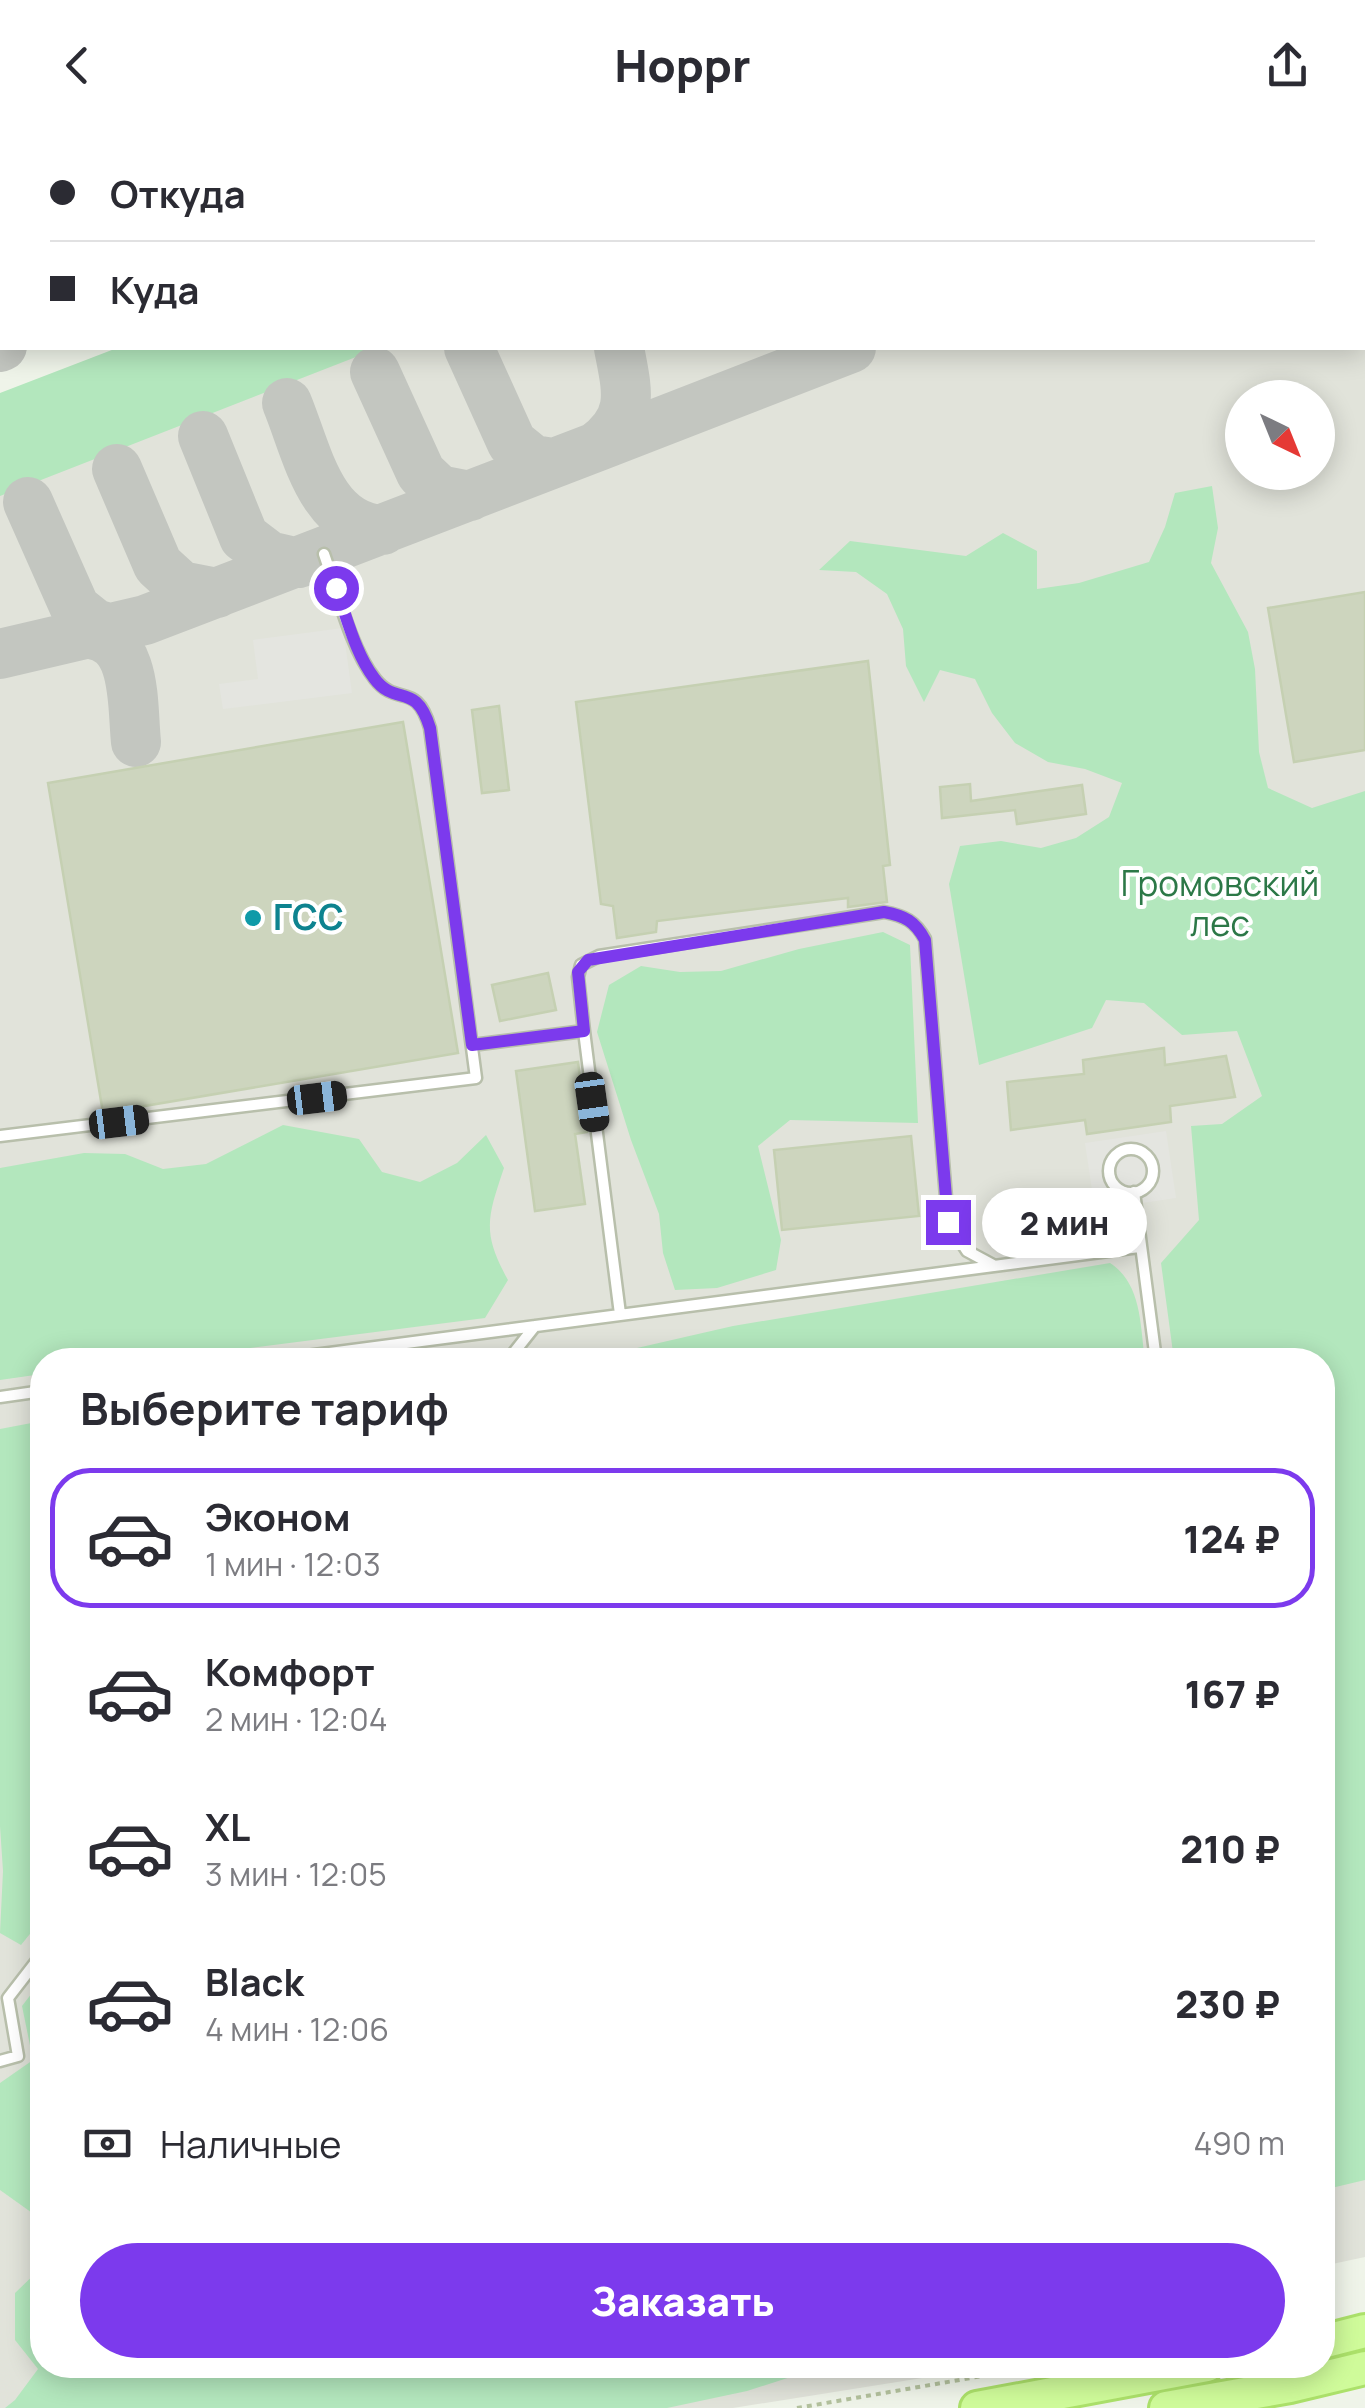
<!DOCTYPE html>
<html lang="ru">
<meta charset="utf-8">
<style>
body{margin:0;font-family:Manrope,sans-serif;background:#f7f7f7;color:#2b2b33;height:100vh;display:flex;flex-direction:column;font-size:38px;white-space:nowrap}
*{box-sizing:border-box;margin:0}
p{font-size:32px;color:#7c7c81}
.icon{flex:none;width:55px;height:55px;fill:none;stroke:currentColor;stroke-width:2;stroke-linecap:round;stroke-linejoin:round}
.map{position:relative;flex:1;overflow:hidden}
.details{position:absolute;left:30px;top:1218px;width:1305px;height:1030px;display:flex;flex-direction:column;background:#fff;border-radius:40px;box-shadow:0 5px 25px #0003}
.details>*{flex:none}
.guide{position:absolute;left:0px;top:0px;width:1365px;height:220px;box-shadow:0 5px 25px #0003;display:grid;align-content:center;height:220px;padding:0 50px;background:#fff}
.needle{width:65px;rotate:137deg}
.controls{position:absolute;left:1225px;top:250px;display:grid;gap:20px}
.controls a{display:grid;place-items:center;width:110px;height:110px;border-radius:50%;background:#fff;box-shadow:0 5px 25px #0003;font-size:50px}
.end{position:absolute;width:45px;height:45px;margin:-22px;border:12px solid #7c3aed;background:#fff;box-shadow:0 0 0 5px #fff}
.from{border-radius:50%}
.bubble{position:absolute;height:70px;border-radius:35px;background:#fff;box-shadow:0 5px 25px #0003;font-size:32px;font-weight:800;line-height:70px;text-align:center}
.car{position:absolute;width:30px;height:60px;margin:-30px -15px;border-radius:12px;box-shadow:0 0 8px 2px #0007;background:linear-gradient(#222 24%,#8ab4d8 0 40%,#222 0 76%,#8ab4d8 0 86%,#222 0)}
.guide b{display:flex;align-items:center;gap:35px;height:95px;font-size:38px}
.guide b+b{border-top:2px solid #e1e1e2}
.guide i{width:25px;height:25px;background:#2b2b33}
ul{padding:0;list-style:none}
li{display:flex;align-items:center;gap:30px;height:140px;margin:0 20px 15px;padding:0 30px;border:5px solid transparent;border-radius:40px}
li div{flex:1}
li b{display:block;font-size:38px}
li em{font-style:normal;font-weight:800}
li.selected{border-color:#7c3aed}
li>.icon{width:90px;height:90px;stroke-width:1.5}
h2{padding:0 50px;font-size:45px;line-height:120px}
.pay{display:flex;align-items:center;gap:25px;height:110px;padding:0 50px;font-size:38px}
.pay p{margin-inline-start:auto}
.action{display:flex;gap:20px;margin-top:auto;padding:20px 50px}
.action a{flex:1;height:115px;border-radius:60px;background:#7c3aed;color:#fff;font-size:40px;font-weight:800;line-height:115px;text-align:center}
header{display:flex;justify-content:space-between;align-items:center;height:130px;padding:0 50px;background:#fff;font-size:45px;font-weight:800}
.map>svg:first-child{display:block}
</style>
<header><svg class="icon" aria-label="back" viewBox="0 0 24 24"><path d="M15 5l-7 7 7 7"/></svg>Hoppr<svg class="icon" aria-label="share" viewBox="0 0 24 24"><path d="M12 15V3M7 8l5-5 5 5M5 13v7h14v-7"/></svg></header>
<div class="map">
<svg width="1365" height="2278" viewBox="0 0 1365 2278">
<rect width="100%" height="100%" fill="#eff4e9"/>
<path fill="#e1e3da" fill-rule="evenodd" d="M817,0h548v2127l-42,9 -1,-906h-1280v1005h962l-271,43h-733v-1956l265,-104h1097v-216h-551zM1242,268h76v74h-76z"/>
<path fill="#b3e7bd" d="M670,0h289l-289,2z
M117,218h262l-379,148v-103z
M1212,356l6,42 -7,35 37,69 7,37 4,83 9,36 44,20 53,-17v1389l-42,10 -1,-830h-148l-13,-97 38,-43 -8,-94 31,-2 40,-28 -25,-65 -55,4 -38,-32 -38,-3 -14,28 -113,37 -30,-181 11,-38 41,-5 40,7 35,-10 33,-21 13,-34 -37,-14 -37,-7 -33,-19 -23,-30 -17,-34 -35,-9 -16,32 -18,-36 -3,-37 -16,-35 -31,-22 -37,-2 31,-29 116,15 37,-23 34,18v38l42,-6 70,-21 16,-35 10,-34z
M883,802l27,13 8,178 -128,-3 -32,26 23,94 -5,30 -59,18 -42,2 -12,-37 -4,-39 -28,-74 -34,-108 12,-47 32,-19 39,6 41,-1 78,-22z
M283,995l76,14 23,33 38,10 37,-19 29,-28 18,33c-17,50 -22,65 4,112l-23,38 -329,42h-114v14l-42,6v-212l84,-15 41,1 38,15 43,-5z
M1110,1133c32,21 30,62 35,97h-584l76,-12 96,-22z
M483,1218l1,12h-80z
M42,1291v498l-21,26 -21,-12 3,-62 -3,-45v-397z
M42,1850v240l-42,-30v-107l33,-23 -11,-54z
M42,2137v98h786l-81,26 -80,17h-662l10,-8 23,-31 -23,-29v-47z"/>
<path fill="#e4e5e0" d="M343,498l9,65 -129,16 -4,-25 39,-5 -5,-39z
M1166,1001l10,67 -81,12 -10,-67z"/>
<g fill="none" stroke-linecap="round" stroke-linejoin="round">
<path stroke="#c3c6c0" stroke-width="50" d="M549,2l7,-2
M1328,2l1,-2
M0,217l2,-1
M469,218l43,95 21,17 20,3
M375,242l46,101 18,17 31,6
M287,273c20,48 33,124 96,127
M203,306l41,101 25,19 30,7
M596,317l255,-99
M117,339l41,96 23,21 36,7
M28,372l47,106 20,16 18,5
M91,504c47,7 41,71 45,108
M0,524l145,-34 451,-173c40,-29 31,-57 23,-99"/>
</g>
<path fill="#cdd5be" stroke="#c5d0b2" stroke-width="2.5" d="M1365,462v158l-71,12 -26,-154z
M868,531l22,204 -7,1 4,36 -39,5v-9l-191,23 -1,11 -39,6 -4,-32 -12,-2 -25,-202z
M499,576l10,84 -27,3 -10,-83z
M403,592l55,331 -355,60 -55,-330z
M970,654l1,17 111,-16 4,29 -69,10 -2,-14 -73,8 -2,-31z
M548,843l8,37 -56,11 -8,-36z
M1164,918l1,17 61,-9 9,41 -65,9 1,16 -84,12 -2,-14 -74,10 -4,-48 77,-8 -1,-14z
M578,932l9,70 -12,2 10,70 -50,7 -19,-140z
M911,1006l8,80 -137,14 -8,-80z"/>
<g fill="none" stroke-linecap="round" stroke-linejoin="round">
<g stroke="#b8bfab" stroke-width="15">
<path id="lane" d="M472,915l112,-14
M0,1006l476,-58 -46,-350c-14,-48 -32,-20 -55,-49 -24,-30 -38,-88 -51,-125
M1109 1041a22 22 0 1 1 44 0a22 22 0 1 1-44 0Z
M1134,1062l22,168
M620,1184l-36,-283 -6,-54 3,-12 18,-9 285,-44c21,4 31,9 41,27l23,283 19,29 26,14
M276,1230l863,-113
M508,1230l27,-34
M0,1267l42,-6
M0,1931l18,-5 -10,-58 34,-44"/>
</g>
<g stroke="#ace16a" stroke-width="38">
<path id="primary" d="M1322,2212l43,-11
M977,2278l230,-43
M1166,2278l124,-22 75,-18"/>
</g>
<path stroke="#b3c19d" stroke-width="4" stroke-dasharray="5 5" stroke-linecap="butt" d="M797,2278l249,-43"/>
<use href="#lane" stroke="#fff" stroke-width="10"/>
<use href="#primary" stroke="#cffb9a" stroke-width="32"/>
</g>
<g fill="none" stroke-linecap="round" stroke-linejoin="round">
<path stroke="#7c3aed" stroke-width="12" d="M336,458c11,29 19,65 38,90 22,30 41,2 56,50l42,317 112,-14 -6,-59 10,-12 296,-48c21,4 31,9 41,28l23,282"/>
</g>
<circle fill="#0f9aa8" stroke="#fff" stroke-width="4" cx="253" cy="788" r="10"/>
<g text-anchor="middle" stroke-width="8" stroke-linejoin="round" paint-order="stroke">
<g font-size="35" fill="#2c7847" stroke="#fff">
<text x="1220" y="766">Громовский<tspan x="1220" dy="40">лес</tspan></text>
</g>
<g font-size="35" font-weight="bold" fill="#0d838f" stroke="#fff" text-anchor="start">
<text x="273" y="800">ГСС</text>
</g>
</g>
</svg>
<div class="controls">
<a><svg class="needle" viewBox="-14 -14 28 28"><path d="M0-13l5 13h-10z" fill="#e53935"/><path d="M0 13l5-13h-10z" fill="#7c7c81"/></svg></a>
</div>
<i class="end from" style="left:336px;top:458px"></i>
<i class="end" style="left:948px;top:1092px"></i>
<div class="bubble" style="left:982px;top:1058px;width:165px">2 мин</div>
<i class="car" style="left:317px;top:968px;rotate:83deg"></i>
<i class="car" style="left:592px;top:972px;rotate:172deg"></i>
<i class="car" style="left:119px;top:992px;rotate:83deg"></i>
<div class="guide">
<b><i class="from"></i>Откуда</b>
<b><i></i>Куда</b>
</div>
<section class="details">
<h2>Выберите тариф</h2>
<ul>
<li class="selected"><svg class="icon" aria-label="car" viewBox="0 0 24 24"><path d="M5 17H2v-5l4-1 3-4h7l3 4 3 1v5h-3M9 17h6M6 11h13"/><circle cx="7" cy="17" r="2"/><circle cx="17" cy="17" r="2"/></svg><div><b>Эконом</b><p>1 мин · 12:03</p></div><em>124 ₽</em></li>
<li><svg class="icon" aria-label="car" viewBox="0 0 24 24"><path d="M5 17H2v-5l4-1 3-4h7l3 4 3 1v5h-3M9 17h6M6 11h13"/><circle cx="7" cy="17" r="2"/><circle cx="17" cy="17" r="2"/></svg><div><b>Комфорт</b><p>2 мин · 12:04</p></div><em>167 ₽</em></li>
<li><svg class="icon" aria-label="car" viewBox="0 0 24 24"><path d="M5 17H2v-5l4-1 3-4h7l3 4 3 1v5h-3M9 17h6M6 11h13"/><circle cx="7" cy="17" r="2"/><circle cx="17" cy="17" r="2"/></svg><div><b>XL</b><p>3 мин · 12:05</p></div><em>210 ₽</em></li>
<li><svg class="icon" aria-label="car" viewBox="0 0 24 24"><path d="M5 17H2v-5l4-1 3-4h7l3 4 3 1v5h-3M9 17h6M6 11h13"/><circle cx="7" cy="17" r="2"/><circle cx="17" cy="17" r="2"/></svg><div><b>Black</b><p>4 мин · 12:06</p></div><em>230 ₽</em></li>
</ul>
<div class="pay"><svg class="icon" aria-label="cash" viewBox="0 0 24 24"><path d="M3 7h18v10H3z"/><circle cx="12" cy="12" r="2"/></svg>Наличные<p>490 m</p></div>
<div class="action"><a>Заказать</a></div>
</section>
</div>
